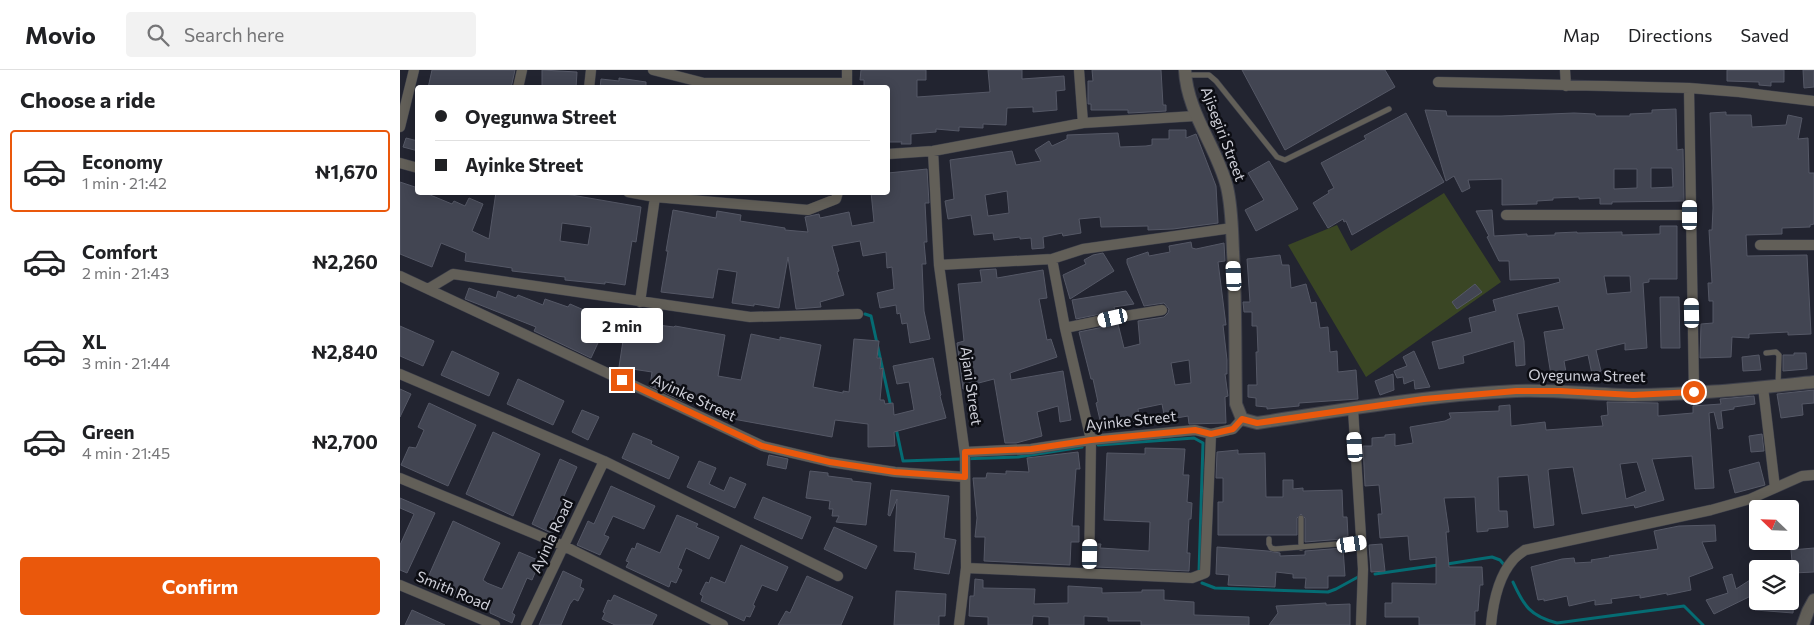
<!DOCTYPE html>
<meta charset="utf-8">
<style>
body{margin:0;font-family:Commissioner,sans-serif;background:#f2f2f2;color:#202124;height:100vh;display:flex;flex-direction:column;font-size:19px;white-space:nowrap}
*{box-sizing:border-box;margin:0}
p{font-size:16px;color:#757577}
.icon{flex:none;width:28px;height:28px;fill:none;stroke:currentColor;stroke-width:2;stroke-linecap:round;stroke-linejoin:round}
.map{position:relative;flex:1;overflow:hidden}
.drawer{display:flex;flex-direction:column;background:#fff;width:400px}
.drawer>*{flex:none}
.guide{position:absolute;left:15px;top:15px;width:475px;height:110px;border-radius:5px;box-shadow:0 2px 12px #0003;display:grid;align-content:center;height:110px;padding:0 20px;background:#fff}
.needle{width:32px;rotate:293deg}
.tools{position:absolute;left:1349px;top:430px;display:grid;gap:10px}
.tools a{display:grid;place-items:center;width:50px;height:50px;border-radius:5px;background:#fff;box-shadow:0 2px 12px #0003;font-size:25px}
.end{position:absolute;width:22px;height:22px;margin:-11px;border:6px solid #ea580c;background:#fff;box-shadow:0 0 0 2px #fff}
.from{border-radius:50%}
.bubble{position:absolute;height:35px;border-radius:5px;background:#fff;box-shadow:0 2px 12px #0003;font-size:16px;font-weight:700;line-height:35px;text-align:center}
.car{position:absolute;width:15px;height:30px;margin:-15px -8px;border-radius:6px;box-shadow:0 0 4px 1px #0007;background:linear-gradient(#fff 24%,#345 0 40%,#fff 0 76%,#345 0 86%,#fff 0)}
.guide b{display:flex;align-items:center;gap:18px;height:48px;font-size:19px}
.guide b+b{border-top:1px solid #e0e0e0}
.guide i{width:12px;height:12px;background:#202124}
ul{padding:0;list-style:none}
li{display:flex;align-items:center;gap:15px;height:82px;margin:0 10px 8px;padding:0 10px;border:2px solid transparent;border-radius:5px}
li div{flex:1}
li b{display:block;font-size:19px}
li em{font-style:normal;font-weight:700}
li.active{border-color:#ea580c}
li>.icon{width:45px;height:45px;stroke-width:1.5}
h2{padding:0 20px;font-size:22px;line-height:60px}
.action{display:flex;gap:10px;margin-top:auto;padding:10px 20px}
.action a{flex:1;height:58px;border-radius:5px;background:#ea580c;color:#fff;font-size:20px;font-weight:700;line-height:58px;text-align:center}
header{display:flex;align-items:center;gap:30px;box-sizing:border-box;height:70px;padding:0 25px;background:#fff;border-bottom:1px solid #e0e0e0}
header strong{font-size:24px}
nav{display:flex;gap:28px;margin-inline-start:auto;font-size:18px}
.search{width:350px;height:45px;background:#f2f2f2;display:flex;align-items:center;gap:12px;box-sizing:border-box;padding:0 18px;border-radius:5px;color:#757577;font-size:19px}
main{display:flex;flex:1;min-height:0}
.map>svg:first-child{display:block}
</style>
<header>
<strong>Movio</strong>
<div class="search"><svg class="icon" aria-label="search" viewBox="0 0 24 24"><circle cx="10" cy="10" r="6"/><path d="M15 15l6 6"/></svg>Search here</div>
<nav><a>Map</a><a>Directions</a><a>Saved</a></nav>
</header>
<main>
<section class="drawer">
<h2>Choose a ride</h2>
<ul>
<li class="active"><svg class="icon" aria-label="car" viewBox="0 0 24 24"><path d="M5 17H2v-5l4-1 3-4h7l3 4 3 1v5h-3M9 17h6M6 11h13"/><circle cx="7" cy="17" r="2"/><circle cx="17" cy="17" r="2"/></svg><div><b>Economy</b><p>1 min · 21:42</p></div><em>₦1,670</em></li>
<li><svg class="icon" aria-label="car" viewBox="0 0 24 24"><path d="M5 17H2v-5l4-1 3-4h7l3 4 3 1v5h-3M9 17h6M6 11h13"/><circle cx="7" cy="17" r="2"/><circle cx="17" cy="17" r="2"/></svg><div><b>Comfort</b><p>2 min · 21:43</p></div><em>₦2,260</em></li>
<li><svg class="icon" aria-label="car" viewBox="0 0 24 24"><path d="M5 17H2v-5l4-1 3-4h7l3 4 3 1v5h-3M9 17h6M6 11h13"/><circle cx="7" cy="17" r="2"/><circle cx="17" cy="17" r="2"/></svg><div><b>XL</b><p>3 min · 21:44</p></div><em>₦2,840</em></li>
<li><svg class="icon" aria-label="car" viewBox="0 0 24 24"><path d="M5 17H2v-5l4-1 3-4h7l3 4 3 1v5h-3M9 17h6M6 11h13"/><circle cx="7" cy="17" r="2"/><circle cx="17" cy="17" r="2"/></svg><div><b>Green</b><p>4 min · 21:45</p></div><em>₦2,700</em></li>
</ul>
<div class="action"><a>Confirm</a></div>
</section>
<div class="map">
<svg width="1414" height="555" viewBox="0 0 1414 555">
<rect width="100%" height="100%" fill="#222430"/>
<path fill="#3a4624" d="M1044,123l57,89 -135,95 -78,-132 49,-20 14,26z"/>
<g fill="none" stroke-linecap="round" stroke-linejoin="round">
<path stroke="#056c73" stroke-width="3" d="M465,244l6,2 20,91
M496,358l7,33 115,-4 64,-10
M698,375l96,-7 9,5 -4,129
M1047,494l45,-7 8,3 5,6
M975,504l63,-9
M1113,512c11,24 17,34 44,41l127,-17 19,19
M802,513l13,5 113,4 8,-3 22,-12"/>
</g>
<path fill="#424552" stroke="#555866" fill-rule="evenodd" d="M32,0h83l-4,18h-83z
M142,0l35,2 -1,16h-34z
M461,0h65v10h-9v17l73,-5 -2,-22h34v9l42,-3 1,14 -9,1 1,19 -24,2v-5l-26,1 -1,17 -23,-1v4l-24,-1v4l-23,-2v3l-25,2v10h-10l1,-2h-14v-54h-24v-8h-4z
M692,0h69l2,35h3v6l-36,2h-2v-3h-37v-6h-3v-23h5z
M842,0h143l10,17 -110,63z
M1327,0h57v12h-13v4l-12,-1v-3l-32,-1z
M1403,0h11v17l-10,1z
M219,8l27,4v6h-46l1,-9 18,2z
M1276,39l1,41 6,-1 1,52 -72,1v2h-12v-6l-21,1v-2l-26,1v2l-16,1v3l-35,1v-26l-34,1 2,8 -8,4 -8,-16 -8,5 -21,-71 21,1 1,5h54l73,-3 21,1 1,2h34v-2l22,-1v-3zM1251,98h21l1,19 -22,1zM1214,99h23v19l-23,1z
M1326,42v3h25l1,12 34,-2 2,-10 14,3 -4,21 10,-1 1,35h5v51l-4,1v2l-28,1v6l-36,1 1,21 60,-1 4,79 -23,1v-3l-39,2v4l-17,-1 -1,20 -31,1 1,-34 12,-1v-22h-4l-1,-18h4l-3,-53h3l1,-22 -3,-95z
M1006,43l38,69 -92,53 -6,-14 -2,1 -1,-3 -15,9 -15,-25 16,-10 -1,-2 6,-3 -13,-25 45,-24 -2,-3z
M769,60h17v8l10,-4 20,52 2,37 -45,6 -25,1v-4l-47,1 -1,-10 -21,2 2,14 -18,3 -1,-3 -19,4 1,11 -12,1 -1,-11 -11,1v-2l-26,3 -1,-7 -19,2 -3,-20 -23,4 -3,-18 9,-2 -4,-39 62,-9 4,14 25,-4 -6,-11 14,-9 3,5 15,-7v-4l51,-2 2,14 26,-1 6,-1v-6h17zM607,121l2,22 -21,3 -3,-21z
M6,68l12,3v10l-15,-4z
M869,91l29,48 -42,22 -11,-21 19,-10 -16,-27z
M527,99l2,34h-4l2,39h-3l2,22h-4l2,47 6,28 -20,4 -3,-20 -5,1 -2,-11 -3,1 -1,-9 -16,3 -3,-15 17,-4 -2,-22 -5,1 -1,-16 -23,4 -3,-15 -28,5 7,25 -2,1 7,23 -24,7 1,5 -25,2 -8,-52 -9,51 -25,-4v2l-22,-3 5,-31 -19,-3 -5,29 -52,-6 7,-41h-2l7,-41 43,8 1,-7 24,4 -1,6 45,7v2l23,2 -3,-15 14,-3 1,4 29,-6 3,14 22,-4 -3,-30h17v-19z
M0,112l18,6v4h5l29,12 2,-3 11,5 4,-8 14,6 -11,27 17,8 7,-47h58l87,15 -5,35 -4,-1 -7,44 -20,-3v2l-40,-4v-3l-53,-6v-3l-47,-7 1,-8 -25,-10 -9,24 -32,-13zM162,153l29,4 -3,18 -28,-4z
M1092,140l2,26 33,-2v2l28,-1v-2l22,-1v1l45,-1v3l38,-1v-8h17v53h-28v3l-6,1 4,65 -22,2v-7l-29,7 5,21 -9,3 -4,-19 -24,6 2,11 -15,3 -7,-43 20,-3 -6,-23 -41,8 7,27 1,24 -9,1 -2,-25 -51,15 1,7 -25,6 -7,-27 40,-10 -3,-14 27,-7 -3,-11 67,-18 -1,-4 -49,2 -1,-19h-10l-12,-24 2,-1 -13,-25zM1204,206h26l1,16 -24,2z
M791,172l1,6 4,1 28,-6 1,18 -7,1 8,63h-3l4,35v14h-2l3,22 -3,1 1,26 -37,1 -1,-8 -23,4 -3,-16 -24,5 2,13 -29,7 -3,-11 -8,2 -4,-17 2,-1 -5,-23h-2l-12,-47 39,-8 6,24 16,-4 -2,-23 26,-4 4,-4 1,-4 -5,-6 -20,3 -17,-43v-4l21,-7 1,4 21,-4 -1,-6zM789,290l2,23 -16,2 -4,-22z
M703,183l11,18 -44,28 -7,-24 23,-11 -2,-4 9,-5z
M880,185l2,10h7l2,23 15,-4 5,19 5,-1 4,26 8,-1 2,25 7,-1 1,21 18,-2 2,29 -59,4v3l-32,3v-2l-11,-1v-8l-8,-1v-12h9l-1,-33h2l-1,-26h-5v-14h-8l-1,-10h7l-3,-43z
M596,199l1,9 46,-8 4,28 -8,1 8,41 4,-1 6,18 -47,16 1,7 52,-9 8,49 -11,2 -2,-16 -21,6 5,24 -26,7h-11l-11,-64 -23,6 1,2 -9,2 -6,-46 7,-2 -6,-57 24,-2 -2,-12z
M1075,214l7,8 -25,17 -5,-7z
M69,218l27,10 2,-7 18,7 2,-3 25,10 2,-6 23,8 2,-3 23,10 1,-4 16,7 -19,41 -57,-27 2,-4 -71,-28z
M726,221l8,13 -20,3 1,4 -39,8 -4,-19z
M1260,227h19l1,51h-19z
M226,251l48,6 1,-1 50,9 -7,41 23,4 10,-46 29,6v-3l41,8 -8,42 30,6v-2l6,1 5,-53 25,2 -2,17h4l-1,11 3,-1 -3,32h4l1,4 8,-1 1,12 20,-5 -5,-28 -12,2 -4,-18 40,-8 8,37 -1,1 6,22 -52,14 1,14 -27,1v-23l-33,-4 -3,17 -99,-18 1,-3 -23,-4 1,-6 -29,-5 -33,-15 2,-14 -33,-5z
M0,256l34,15 -11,25 -23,-10z
M52,281l47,22 -10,23 -48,-21z
M1014,281l16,36 -15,2 -1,-9 -10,4 -1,-7 -6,1 -3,-7 13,-5 -4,-9z
M1394,283h12l1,16 -24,2v-16h11z
M1359,285l2,15 -18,1 -1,-14z
M993,304l1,16 -14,5 -5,-14z
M118,309l46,22 -11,24 -46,-21z
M0,319l11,5 -11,23z
M1414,320v13l-12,1 1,11 -22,3 -4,-24z
M1354,326l1,8 -21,3v2l-13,2 2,17 -5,1 -4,-17 -5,1 5,75 -19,1 -3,-33 -40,3 12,41 -29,8 -1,-3 -52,9 -9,-47 -23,2 -2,1 6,55 -20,3 -6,-53 -30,2 1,34h8l1,16 -20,2v2l-11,1 -2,-35 -31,1 5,34h-3l3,35h33l1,18h-3l-2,26h-3v14h-56v-8h-34v-14h7v-20l44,1v-27l-26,3 -2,-24 -28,2 -2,-24h4l-3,-29 -14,1 -2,-40h9v-8l13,-1v-2l10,-1v12l18,-3 -3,-16 35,-6 6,-3 -2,-5 50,-2v-5l11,-1 1,21 34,-4 1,8 57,-4 -2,-10 7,-1 -1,-13 51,1v13l35,-3v-7l28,-2 -1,-5zM1237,392l9,29 -20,8 -6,-35z
M29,333l47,22 -28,61 -47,-21 8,-18 7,1 8,-18 -6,-3z
M182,340l17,7 -11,23 -16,-8z
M93,362l47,22 -27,62 -47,-22z
M233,363l19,8 -1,3 28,13 -10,22 -47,-21z
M1362,364l2,17 -13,1 -2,-16z
M745,378l40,1 -2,26h6l-2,27 5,1 -1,16h-2l-2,34h3l-1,18 -93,-4v-23h5l-1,4 49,3 1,-29 -46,-2 3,-67 38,1z
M838,380v4l27,-1 1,44h17v-17h10v9l10,-1v3l39,-1 1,27h4l1,19 -5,1v2l-38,3v-24l-4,-4 -4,4v17h-79v-33h5v-24h-7l1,-26z
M678,382l2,17h-4l-4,57h7v16h-8l-1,23 -86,-4 1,-24h-10l2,-19 -4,-40h13l1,-5 19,1v-3l23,1 -2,-14z
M369,385l19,4 -2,10 -19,-4z
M160,389l17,8 -25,56 5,2 -4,9 -21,-10z
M299,391l17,7 -7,16 15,7 6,-14 16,7 -11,24 -48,-21z
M1359,392l6,23 -30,8 -6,-23z
M410,401l18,2v3l24,3v2l19,2 -5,42 -30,-3 3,-6h-7l1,-7h-4l1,-8 -24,-3z
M211,416l44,20 -11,23 -31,-13 -9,19 5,2 -9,18 -23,-10 11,-24 6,3z
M491,420l58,6 -5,42 12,2 -7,34 -35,-5 2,-16 -3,-1 -19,-1 3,-52 -7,17 -2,-1z
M363,427l48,20 -9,22 -48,-21z
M0,428l35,15 -28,60 -7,-3v-25l14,-31 -14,-6z
M277,445l21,9 -2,3 23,10 -10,22 -23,-11 -8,20 4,2 -6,13 -5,-2 -2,6 -43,-20 3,-5 -3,-1 6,-13 3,1 2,-6 23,10z
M53,451l47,22 -17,37 4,3 15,6 17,-37 21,9 -8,19 -5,-2 -15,35 3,2 -3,8 -22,-10v-5l-16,-7 -2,4 -47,-21z
M1315,455l1,16 -14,1 11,26 -24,9 2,13 -24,5v-2l-27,5v-3l-29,4 1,4 -17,2v-5l-26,6 -2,-10 -23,5v-2l-6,1 -7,-33 31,-8 12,-1 1,5 17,-1 -1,-2 19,-3 -1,-1 49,-7 -4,-18 25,-5z
M434,457l43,19 -11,23 -42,-20z
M982,474l3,27 -14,1 -2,-27z
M341,475l47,22 -11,24 -15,-6 -9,20 2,1 -5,11 -4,-1 -2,5 -43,-20 2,-5 -3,-2 6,-12 3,1 2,-6 14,6z
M817,477l51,4 12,2v3l25,-1v-4l38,-3 2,28h-17v12h-23l1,-10h-13v-4l-17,-2 -1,15 -47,-2 1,-10 -13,-1z
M1414,478v24l-21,1 -2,-23z
M163,501l19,9 -2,7 4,2 -6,12 -4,-2 -4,5 -9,21h-22z
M1332,504l4,15 14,-9 8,12v9h36l-1,12 -38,-3 2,-17 -43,21 -8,-14 22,-7 -5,-16z
M407,506l46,21 -12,28h-63l8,-14 4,2z
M575,509l8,1v8l52,1 -1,15 34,-1v-17l34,2v5l40,-1v-2h22v10l30,2v13l55,2v8h-108v-4h-33v-4l-24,-1v9h-35v-8l-16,-1 -1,9h-44v-8l-19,-1 1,-20h4z
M496,521l50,3 -1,22h-6v9h-45z
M214,525l43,20 -5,10h-37l-13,-6 3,-6 -2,-1 5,-12 3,1z
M926,533v2l24,-1v21h-81l9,-12 -2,-7z
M12,540l33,15h-40z"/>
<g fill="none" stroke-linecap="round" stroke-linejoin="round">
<g stroke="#3e404b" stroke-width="6">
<path id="service" d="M786,5h23l7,6 61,76 8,3 104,-51
M1366,283l10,-1 3,3 -1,30
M901,448v30
M869,469v5l2,4 4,1 87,-7"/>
</g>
<g stroke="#3e404b" stroke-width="11">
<path id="minor" d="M253,0l51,13h143
M447,0v18
M679,0l4,53
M1165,0l1,16
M1038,12l251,6 50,4 75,9
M118,18l4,-18
M189,18l2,-18
M1289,18l5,304
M0,57l14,-57
M533,81l6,114 26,190 1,113 -7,57
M488,84l45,-3 150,-28 112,-7
M0,93l18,5
M228,122l27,5 153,13 28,-11 2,-7
M1106,145h184
M1360,175h54
M652,189l13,69 26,112 -2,133
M539,195l113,-6 31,-10 149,-21
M0,206l363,170 67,16 65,10 70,5
M28,219l25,-15 297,43 108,-3
M240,232l15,-105
M665,258l48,-10 49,-8
M0,304l204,87 234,115
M1363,317l12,101
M953,339l10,160 -2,56
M565,382l66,-3 60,-9 104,-10 16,4 22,-5 9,-10
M0,408l164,68 159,79
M566,498l226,10 13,-5 6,-139
M0,515l95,40
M126,555l78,-164
M1091,555c2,-22 7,-48 22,-65 3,-4 8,-7 12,-10l186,-40 39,-11 52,-23 12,-1"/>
</g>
<g stroke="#3e404b" stroke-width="14">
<path id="tertiary" d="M785,0c2,43 32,77 42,117 5,21 5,44 6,65 3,51 2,102 3,152l6,15 15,4c86,-13 172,-28 259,-32 39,-2 78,4 117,4 60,0 121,-7 181,-13
M1403,555l5,-14 6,-11"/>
</g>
<use href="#service" stroke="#625f58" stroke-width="5"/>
<use href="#minor" stroke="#625f58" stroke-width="10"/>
<use href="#tertiary" stroke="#625f58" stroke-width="12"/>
</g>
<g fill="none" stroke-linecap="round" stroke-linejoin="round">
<path stroke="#ea580c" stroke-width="6" d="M222,310l140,66 68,16 65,10 70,5v-25l66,-3 60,-9 104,-10 16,4 22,-5 9,-10 15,4 167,-24 92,-8h44l73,4 61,-3"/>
</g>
<g text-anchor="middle" stroke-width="5" stroke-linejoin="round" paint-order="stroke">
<g font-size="15" fill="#cfd0d9" stroke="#0c0d13">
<text transform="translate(823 64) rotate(69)" y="5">Ajisegiri Street</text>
<text transform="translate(1187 306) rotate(1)" y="5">Oyegunwa Street</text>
<text transform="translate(571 316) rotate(82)" y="5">Ajani Street</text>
<text transform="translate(294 328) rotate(25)" y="5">Ayinke Street</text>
<text transform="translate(731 351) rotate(-6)" y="5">Ayinke Street</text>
<text transform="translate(152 466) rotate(-65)" y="5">Ayinla Road</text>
<text transform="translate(53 521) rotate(23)" y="5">Smith Road</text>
</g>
</g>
</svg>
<div class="tools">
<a><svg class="needle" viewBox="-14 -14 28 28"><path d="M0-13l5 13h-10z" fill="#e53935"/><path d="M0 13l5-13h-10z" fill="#757577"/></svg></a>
<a><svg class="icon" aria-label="layers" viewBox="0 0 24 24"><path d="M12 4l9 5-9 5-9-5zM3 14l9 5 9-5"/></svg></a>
</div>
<i class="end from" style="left:1294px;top:322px"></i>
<i class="end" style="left:222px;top:310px"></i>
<div class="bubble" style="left:181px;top:238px;width:82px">2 min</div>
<i class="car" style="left:1290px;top:145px;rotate:0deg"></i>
<i class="car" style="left:834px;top:206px;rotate:357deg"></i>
<i class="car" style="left:1292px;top:243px;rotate:359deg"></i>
<i class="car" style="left:713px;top:248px;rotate:257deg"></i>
<i class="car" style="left:955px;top:377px;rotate:356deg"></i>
<i class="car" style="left:952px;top:474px;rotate:81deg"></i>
<i class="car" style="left:690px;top:484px;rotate:1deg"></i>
<div class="guide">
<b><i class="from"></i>Oyegunwa Street</b>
<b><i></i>Ayinke Street</b>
</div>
</div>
</main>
